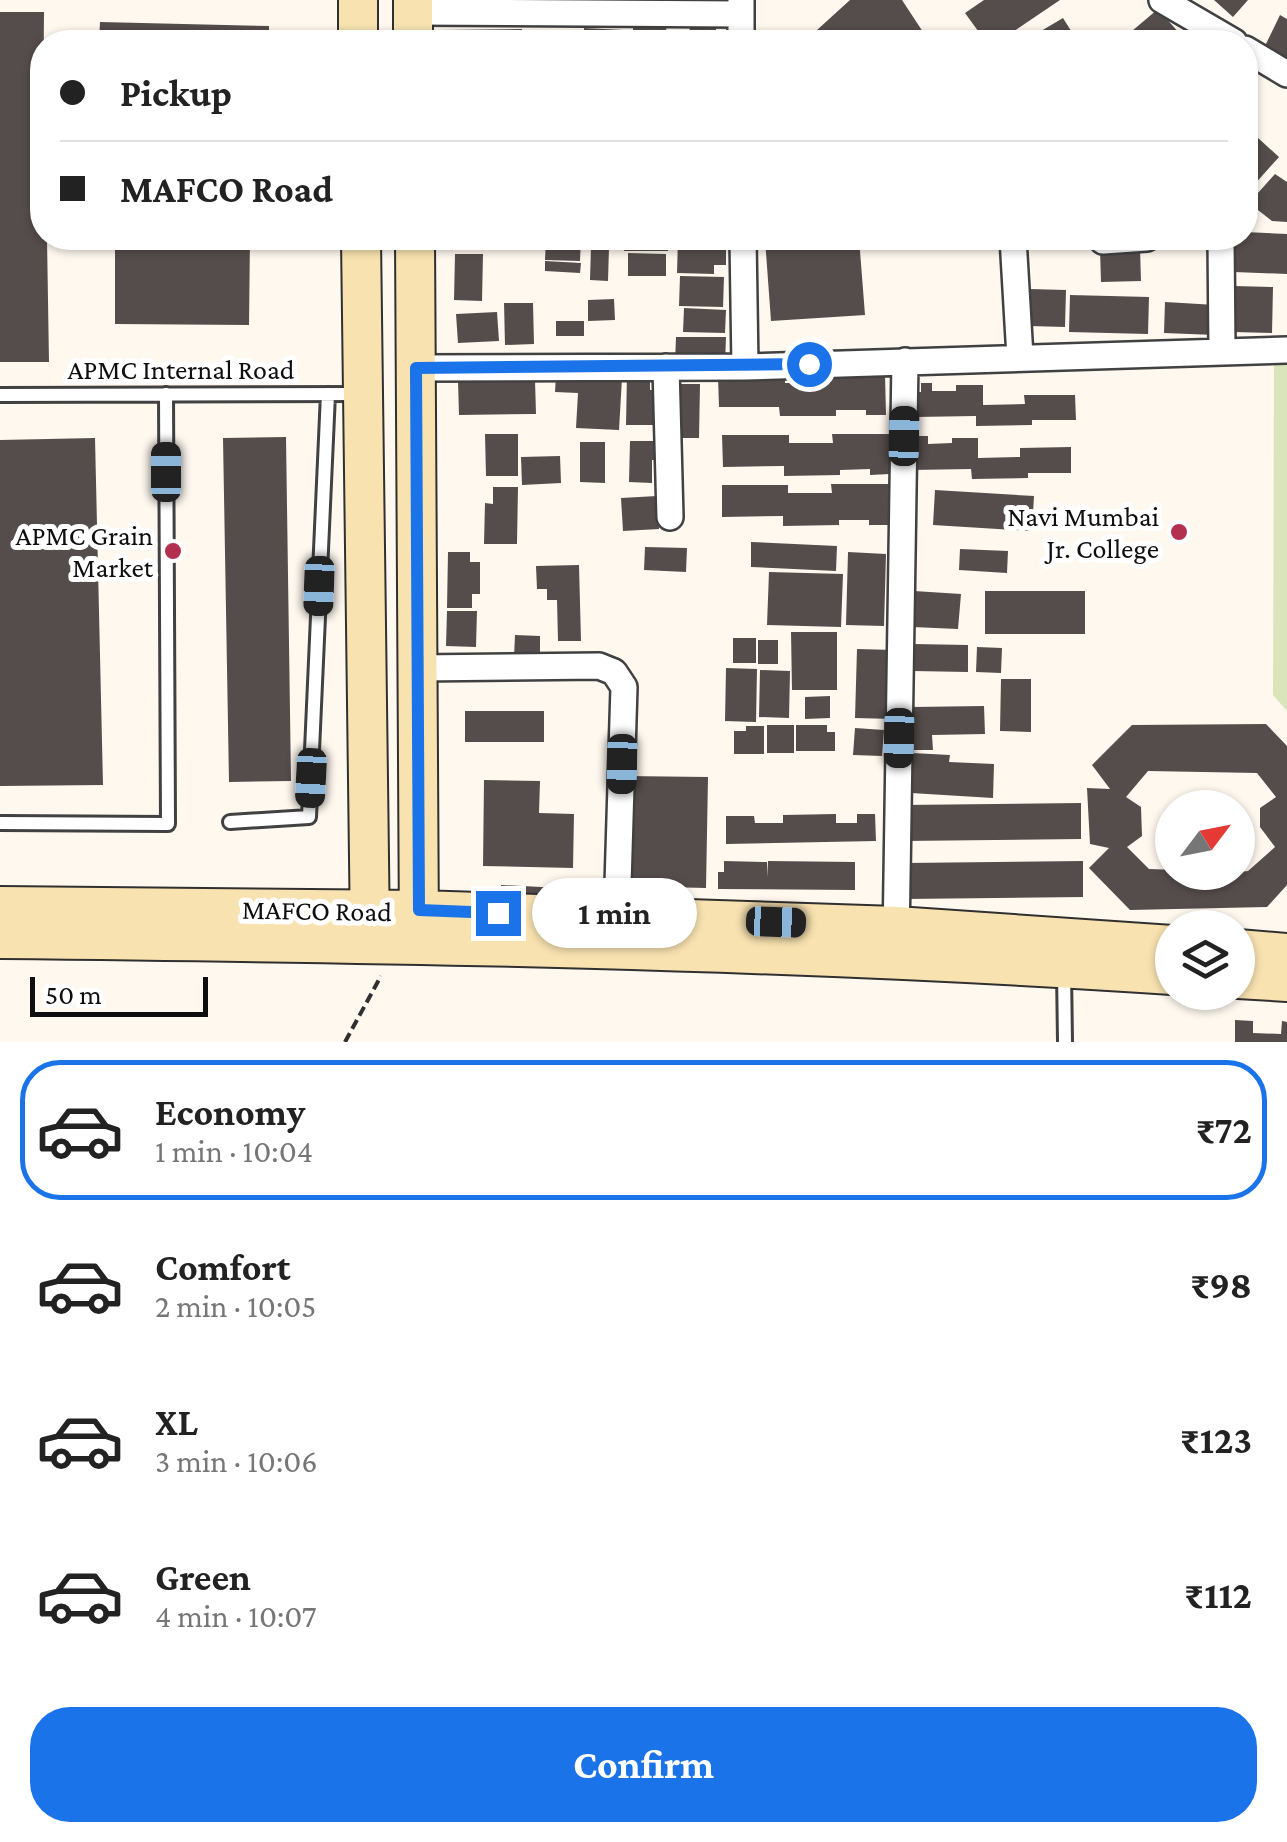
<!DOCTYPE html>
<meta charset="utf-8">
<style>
body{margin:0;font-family:"Crimson Pro",serif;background:#f6f6f6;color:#222;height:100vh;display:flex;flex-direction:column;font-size:38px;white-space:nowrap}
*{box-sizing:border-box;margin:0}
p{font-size:32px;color:#767676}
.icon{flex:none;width:55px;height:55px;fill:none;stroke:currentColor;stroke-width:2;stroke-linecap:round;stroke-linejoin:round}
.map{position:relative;height:1042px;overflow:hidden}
.panel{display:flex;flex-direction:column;background:#fff;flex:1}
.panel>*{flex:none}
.hud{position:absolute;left:30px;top:30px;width:1228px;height:220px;border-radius:40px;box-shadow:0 2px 8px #0004;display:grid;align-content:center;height:220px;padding:0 30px;background:#fff}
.needle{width:65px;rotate:58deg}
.fabs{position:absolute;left:1155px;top:790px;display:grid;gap:20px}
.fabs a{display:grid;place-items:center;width:100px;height:100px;border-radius:50%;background:#fff;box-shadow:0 2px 8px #0004;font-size:50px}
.scale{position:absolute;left:30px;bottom:25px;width:178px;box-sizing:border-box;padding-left:10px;border:5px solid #0e0e0e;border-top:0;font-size:28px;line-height:35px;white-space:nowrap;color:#0e0e0e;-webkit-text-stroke:8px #fff;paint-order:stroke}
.end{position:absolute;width:45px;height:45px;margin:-22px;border:12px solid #1a73e8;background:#fff;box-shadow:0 0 0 5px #fff}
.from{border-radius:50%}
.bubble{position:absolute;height:70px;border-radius:35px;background:#fff;box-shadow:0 2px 8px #0004;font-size:32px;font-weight:700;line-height:70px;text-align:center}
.car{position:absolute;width:30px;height:60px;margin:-30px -15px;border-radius:12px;box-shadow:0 0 8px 2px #0007;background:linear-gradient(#222 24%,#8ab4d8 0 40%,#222 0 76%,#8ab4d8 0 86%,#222 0)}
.hud b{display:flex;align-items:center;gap:35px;height:95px;font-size:38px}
.hud b+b{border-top:2px solid #e0e0e0}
.hud i{width:25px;height:25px;background:#222}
ul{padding:18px 0 0;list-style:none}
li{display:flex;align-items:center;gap:30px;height:140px;margin:0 20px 15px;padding:0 10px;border:5px solid transparent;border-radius:40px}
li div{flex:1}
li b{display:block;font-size:38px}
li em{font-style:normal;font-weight:700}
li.active{border-color:#1a73e8}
li>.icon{width:90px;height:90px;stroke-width:1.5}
.button{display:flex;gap:20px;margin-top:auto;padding:20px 30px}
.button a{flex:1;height:115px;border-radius:40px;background:#1a73e8;color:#fff;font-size:40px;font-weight:700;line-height:115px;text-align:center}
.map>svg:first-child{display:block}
</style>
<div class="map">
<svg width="1287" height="1042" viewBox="0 0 1287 1042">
<rect width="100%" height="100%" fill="#fef8ef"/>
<path fill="#dae5bc" d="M1274,364h13v347l-14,-16z"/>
<path fill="#554d4b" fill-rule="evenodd" d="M850,0h52l21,32 -15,10h-87l-4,-12z
M984,0h76l-62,42h-12l-21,-29z
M1214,0h34l-15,17z
M1158,9l29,33h-68z
M0,12h44l-2,226h5l2,124h-49z
M1280,15l7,4v40l-23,-11z
M1063,18l15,24h-43l-4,-5z
M100,22l169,4v16h-170z
M690,22l26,2v18h-27z
M666,26l1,16h-34v-15z
M584,28l40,2 -1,12h-39z
M522,29l1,13h-82l-1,-12z
M1257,137l22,20 -34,38v-44z
M1275,174l12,8v40l-15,-1 -23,-18z
M1245,232l42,2v40l-53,-2 2,-34h9z
M115,238h135l-1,87 -134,-1z
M546,238h35l-1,23 -35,-1z
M678,238h48v27h-12v9l-37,-1z
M859,238l6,77 -94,6 -6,-82z
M625,239h43v12h-44z
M591,246l18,1 -1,34 -18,-1z
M1140,248l1,33 -40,1 -1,-33z
M628,253l38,1v22h-38z
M455,254h28l-1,47 -28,-1z
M545,261l36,2 -1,10 -35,-2z
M680,276l44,1 -1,30 -44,-1z
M1234,286l39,1 -1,46 -39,-1z
M1030,289l36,1 -1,37 -36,-1z
M1070,295l79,2 -1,37 -79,-2z
M614,299l1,21 -27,1v-21z
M1165,302l51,3 -1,30 -51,-2z
M504,303h29l1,41 -29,1z
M684,308l42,2 -1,23 -42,-1z
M497,312l2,29 -41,2 -2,-29z
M556,321h28v15h-28z
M676,337h50l-1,27 -50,-1z
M556,374l66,4 -3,52 -43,-2 2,-35 -23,-1z
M627,374h23v16h12v35h-36z
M885,374l1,41h-20v-5h-30v6h-56l-1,-9h-60l-1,-31 67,-1v8h44l-1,-8z
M535,380l1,34 -77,1 -1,-34z
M921,383h11v8h24v-6h27v20l42,-1 -1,-9h51l1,25h-44v5l-56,1v-10l-61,1 -1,-25h7z
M675,384h25l-1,54h-24z
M485,434h33v42h-32z
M832,434h58v40l-20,1v-6l-30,1v5l-56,1v-10l-61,1 -1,-32h67v8h44z
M917,436h11v8l24,-1v-5h26v20l42,-1v-9l51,-1v26h-43v5l-56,1 -1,-10 -61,1v-25h7z
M286,437l5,344 -62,1 -6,-344z
M95,438l8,347 -103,1v-346z
M630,441h32v19h-10v23l-23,-1z
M580,442h25v41l-25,-1z
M560,456l1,27 -39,2 -1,-28z
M831,484h58v41h-20v-5h-30v5l-56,1v-10l-61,1v-32h66v8h44z
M493,487h25l-1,57h-33l1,-41 8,1z
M935,490l99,6 -2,35 -99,-6z
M657,496l2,33 -36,2 -2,-33z
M751,542l86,4 -1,25 -85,-4z
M645,547l42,1 -1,24 -42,-2z
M960,549l48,2 -1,22 -48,-3z
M448,552h22v10h10v32h-8v14h-25z
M848,552l38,2 -2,72 -38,-1z
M579,565l2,76h-23l-1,-41h-10v-11h-10l-1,-23z
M769,572l74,2 -2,53 -74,-2z
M914,591l47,3 -3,35 -46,-2z
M985,591h100v43h-100z
M447,611h30l-1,36 -30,-1z
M791,632h46v58h-45z
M515,635l25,1v21h-26z
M733,638h23v25h-23z
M758,640h20v24h-20z
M913,644l55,1v27l-55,-1z
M977,647l25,1 -1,25 -25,-1z
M857,649l38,1 -2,69 -38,-1z
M726,668l31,1 -1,53 -31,-1z
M760,670l30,1 -1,47 -30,-1z
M1001,679h30v53l-31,-1z
M830,696v22l-25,1v-22z
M984,706l1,28 -53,1 1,15h-20v-43z
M465,711h79v31h-79z
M1266,724l21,22v139l-20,22 -137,3 -41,-42 20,-20 -19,-4 -3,-56 23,1 -18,-24 40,-40zM1148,771l109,2 19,24 -16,11v19l15,20 -27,24 -10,1 -89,-3 -22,-22 15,-11 -1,-29 -15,-10z
M767,725h27v28h-27z
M796,725h31v7h8v19h-39z
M746,726h18v28h-30v-23h12z
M855,728l29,2 -2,26 -29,-1z
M912,753l38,2 -1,7 45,2 -1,34 -82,-5z
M625,776l83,1 -2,111 -83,-2z
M484,780l56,1 -1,32 35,1 -1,54 -90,-2z
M1081,803v36l-178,2v-36z
M836,814v9h21v-9h18l1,27 -150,3v-28h28l1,7h28v-8z
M724,861l43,1 1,15v-16l87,1v28l-137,-1v-17h6z
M1083,861v36l-177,2 -1,-36z
M501,885l97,5 -1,23 -97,-6z
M1235,1020l18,1v12l28,1 1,-13 5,1v20h-52z"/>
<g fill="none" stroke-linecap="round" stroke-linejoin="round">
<g stroke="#414141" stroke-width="18">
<path id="lane" d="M0,395l360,-1
M230,822l79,-5 19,-423
M0,823l168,1 -2,-430
M1064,970l1,72"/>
</g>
<g stroke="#414141" stroke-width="30">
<path id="street" d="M741,0v42
M1162,0l72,42
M413,12l328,2
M1245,49l42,25
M743,238l2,129
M1013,238l7,119
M1221,238l1,112
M1103,241l44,-3
M666,367l4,150
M416,368l329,-1 542,-17
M417,668l182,-2 15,6 10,15 -7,230
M896,941l9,-580"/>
</g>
<g stroke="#303030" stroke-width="42">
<path id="secondary" d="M358,0v42
M413,0v42
M361,238l9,697
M415,238l4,697
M0,906l419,4 477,16 276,19
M0,939c391,4 782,10 1172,36
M1238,949l49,4
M1238,979l49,3"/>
</g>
<path stroke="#303030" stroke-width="4" stroke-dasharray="10 5" stroke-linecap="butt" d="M345,1042l36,-66"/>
<use href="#lane" stroke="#fff" stroke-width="12"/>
<use href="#street" stroke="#fff" stroke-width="25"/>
<use href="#secondary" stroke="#f8e2b0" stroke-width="38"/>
</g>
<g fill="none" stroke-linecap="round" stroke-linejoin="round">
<path stroke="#1a73e8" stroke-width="12" d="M498,913l-79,-3 -3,-542 393,-4"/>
</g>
<g fill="#b23151" stroke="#fff" stroke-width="4">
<circle cx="1179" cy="532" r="10"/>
<circle cx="173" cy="551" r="10"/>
</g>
<g text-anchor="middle" stroke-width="10" stroke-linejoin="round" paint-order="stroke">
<g font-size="28" fill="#0e0e0e" stroke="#fff">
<text x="181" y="379">APMC Internal Road</text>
<text transform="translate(317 910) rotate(1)" y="10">MAFCO Road</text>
</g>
<g font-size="28" fill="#0e0e0e" stroke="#fff" text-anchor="end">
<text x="1159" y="526">Navi Mumbai<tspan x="1159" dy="32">Jr. College</tspan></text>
<text x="153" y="545">APMC Grain<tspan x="153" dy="32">Market</tspan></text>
</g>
</g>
</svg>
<div class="fabs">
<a><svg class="needle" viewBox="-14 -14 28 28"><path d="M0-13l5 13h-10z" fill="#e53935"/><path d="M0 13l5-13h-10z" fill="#767676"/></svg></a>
<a><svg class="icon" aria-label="layers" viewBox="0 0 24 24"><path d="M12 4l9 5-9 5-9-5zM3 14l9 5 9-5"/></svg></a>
</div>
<div class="scale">50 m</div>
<i class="end from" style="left:809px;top:364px"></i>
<i class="end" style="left:498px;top:913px"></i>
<div class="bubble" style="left:532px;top:878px;width:165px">1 min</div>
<i class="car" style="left:904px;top:436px;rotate:1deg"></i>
<i class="car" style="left:166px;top:472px;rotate:0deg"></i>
<i class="car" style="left:319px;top:586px;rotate:182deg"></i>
<i class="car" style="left:899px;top:738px;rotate:181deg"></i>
<i class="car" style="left:622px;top:764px;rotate:181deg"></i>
<i class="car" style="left:311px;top:778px;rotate:183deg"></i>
<i class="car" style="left:776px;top:922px;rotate:92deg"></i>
<div class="hud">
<b><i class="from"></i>Pickup</b>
<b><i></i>MAFCO Road</b>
</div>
</div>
<section class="panel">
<ul>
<li class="active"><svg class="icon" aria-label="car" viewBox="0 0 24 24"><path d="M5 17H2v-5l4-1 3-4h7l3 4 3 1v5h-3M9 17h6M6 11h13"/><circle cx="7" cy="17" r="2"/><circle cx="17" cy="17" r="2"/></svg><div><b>Economy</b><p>1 min · 10:04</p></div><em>₹72</em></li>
<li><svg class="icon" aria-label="car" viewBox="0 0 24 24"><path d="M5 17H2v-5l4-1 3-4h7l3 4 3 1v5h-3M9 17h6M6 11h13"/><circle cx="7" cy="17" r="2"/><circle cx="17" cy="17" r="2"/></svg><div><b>Comfort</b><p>2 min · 10:05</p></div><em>₹98</em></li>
<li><svg class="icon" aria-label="car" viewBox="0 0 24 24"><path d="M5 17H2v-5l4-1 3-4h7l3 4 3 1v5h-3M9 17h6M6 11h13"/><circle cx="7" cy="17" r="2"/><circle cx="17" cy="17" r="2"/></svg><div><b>XL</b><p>3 min · 10:06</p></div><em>₹123</em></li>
<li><svg class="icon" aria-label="car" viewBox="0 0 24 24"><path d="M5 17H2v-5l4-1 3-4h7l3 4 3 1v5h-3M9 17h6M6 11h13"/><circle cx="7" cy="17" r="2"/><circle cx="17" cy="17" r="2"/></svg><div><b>Green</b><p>4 min · 10:07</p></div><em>₹112</em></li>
</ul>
<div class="button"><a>Confirm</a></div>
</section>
